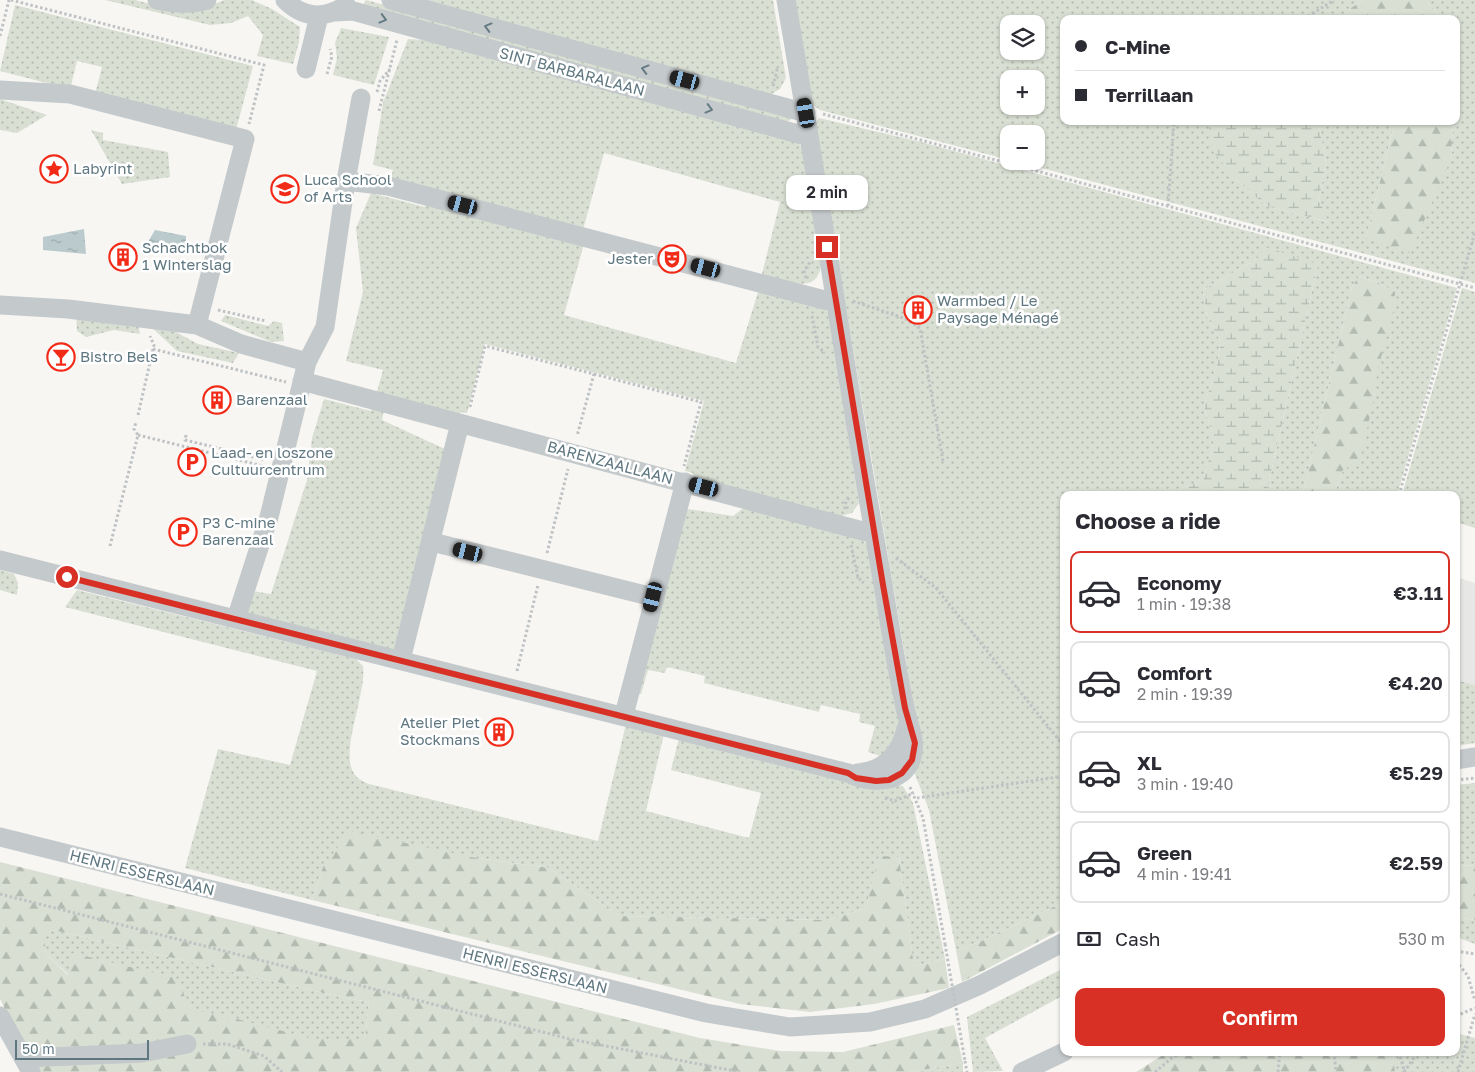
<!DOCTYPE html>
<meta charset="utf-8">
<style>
body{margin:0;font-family:"Golos Text",sans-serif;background:#f2f2f3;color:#2b2b33;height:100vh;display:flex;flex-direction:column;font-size:19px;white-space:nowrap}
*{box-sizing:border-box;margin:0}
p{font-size:16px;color:#7c7c81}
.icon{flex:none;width:28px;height:28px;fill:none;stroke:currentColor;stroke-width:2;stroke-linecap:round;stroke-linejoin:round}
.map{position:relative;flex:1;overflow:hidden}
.sheet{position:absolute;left:1060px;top:491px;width:400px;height:565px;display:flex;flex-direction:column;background:#fff;border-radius:10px;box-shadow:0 1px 4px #0004}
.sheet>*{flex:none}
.top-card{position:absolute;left:1060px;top:15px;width:400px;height:110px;border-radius:10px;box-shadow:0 1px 4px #0004;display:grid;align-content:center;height:110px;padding:0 15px;background:#fff}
.buttons{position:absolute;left:1000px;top:15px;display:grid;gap:10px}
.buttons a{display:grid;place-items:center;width:45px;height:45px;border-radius:10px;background:#fff;box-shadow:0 1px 4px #0004;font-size:25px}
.scale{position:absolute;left:15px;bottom:12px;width:134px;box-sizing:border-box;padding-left:5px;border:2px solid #5f7780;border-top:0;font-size:14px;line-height:18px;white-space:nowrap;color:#5f7780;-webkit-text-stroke:4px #fff;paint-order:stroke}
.end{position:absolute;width:22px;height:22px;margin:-11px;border:6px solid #d93025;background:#fff;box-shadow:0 0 0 2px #fff}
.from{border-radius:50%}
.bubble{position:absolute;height:35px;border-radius:10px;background:#fff;box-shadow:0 1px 4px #0004;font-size:16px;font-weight:600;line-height:35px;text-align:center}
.car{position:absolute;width:15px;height:30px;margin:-15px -8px;border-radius:6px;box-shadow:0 0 4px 1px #0007;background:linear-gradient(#222 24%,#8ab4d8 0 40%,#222 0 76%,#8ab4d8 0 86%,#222 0)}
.top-card b{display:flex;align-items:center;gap:18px;height:48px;font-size:19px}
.top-card b+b{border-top:1px solid #e1e1e2}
.top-card i{width:12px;height:12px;background:#2b2b33}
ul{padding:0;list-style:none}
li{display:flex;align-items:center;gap:15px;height:82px;margin:0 10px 8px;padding:0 5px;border:2px solid #e1e1e2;border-radius:10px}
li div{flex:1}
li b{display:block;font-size:19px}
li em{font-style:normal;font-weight:600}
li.current{border-color:#d93025}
li>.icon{width:45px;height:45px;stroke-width:1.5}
h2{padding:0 15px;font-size:22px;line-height:60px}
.pay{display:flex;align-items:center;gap:12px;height:55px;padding:0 15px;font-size:19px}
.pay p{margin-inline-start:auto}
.cta{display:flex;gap:10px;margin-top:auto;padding:10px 15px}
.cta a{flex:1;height:58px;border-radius:10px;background:#d93025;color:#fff;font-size:20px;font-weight:600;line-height:58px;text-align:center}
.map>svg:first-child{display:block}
</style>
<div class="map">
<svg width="1475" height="1072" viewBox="0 0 1475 1072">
<defs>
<pattern id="green-dots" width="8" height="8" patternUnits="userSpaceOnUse" patternTransform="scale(1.25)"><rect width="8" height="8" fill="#d9dfd3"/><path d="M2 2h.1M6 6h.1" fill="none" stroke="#b3bab0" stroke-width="1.8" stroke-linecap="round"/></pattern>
<pattern id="forest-firs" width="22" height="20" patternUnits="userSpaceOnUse" patternTransform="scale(1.25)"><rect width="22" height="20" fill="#d9dfd3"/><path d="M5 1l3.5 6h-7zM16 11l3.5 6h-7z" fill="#b3bab0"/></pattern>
<pattern id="wetland-marsh" width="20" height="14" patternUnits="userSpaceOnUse" patternTransform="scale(1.25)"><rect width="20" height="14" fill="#d9dfd3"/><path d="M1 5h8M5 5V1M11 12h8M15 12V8" fill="none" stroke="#b3bab0"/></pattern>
<pattern id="water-ripples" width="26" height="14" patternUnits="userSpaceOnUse" patternTransform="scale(1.25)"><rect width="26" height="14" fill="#bbcbcd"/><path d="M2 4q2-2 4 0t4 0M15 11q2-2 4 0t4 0" fill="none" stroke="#9baaac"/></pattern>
</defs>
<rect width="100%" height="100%" fill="#f7f6f3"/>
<path fill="#e7e8e6" d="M1456,577l19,6v102l-19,-5z"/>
<path fill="url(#green-dots)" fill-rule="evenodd" d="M105,0h30l38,10 30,-1 21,-9h28l20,9 28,18 -1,15 -6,22 -36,-8 6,-21 -15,-19 -17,7 -21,2z
M366,0l421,113 4,4v3l-6,2 -425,-113z
M421,0h352l13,78 -6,11 -12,7z
M795,0h568l-12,8 -7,11h-280v102h147l-2,3 27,55 30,27 62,16 -9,-22 7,-38 -7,-36 -5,-5h81l-29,117 85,-79 2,-38h3l2,-79 -2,-23h-15l-15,-19h49v283l-460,-122h21v-27h-27v26l-189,-50 -7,-5zM1009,24h27v27h-27zM1009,79h27v27h-27z
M15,5l238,61 -17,64 -141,-36 7,-27 -25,-6 -7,28 -70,-18z
M341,28l48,9 -15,48 -41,-10 4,-17 -2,-15z
M408,39l31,2 354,96 10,12 18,117c-5,31 -38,13 -59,8l18,-72 -176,-49 -21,77 -192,-52 2,-8 -20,-5 10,-62z
M0,99l47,16 -30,18 -17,-3z
M819,118l102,24 536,146 -60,207h-63l9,-25 31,-72 10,-113 -25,-9 -7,11 -49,206 2,2h-39l52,-231 -61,-5 -54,31 4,27 14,25 -4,23 -13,41 10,34 -11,41 -32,11 -1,3h-106v407l-85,40 -23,8 -27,-140 -15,-38 6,-27 -105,-621z
M91,130l12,3v7l65,12 2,25 -48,7z
M371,193l54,14 2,-5 157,42 -20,71 172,48 23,-74 63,17 6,6 31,191 -7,10 -14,4 -146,-40 1,-4 -8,-2 19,-70 -219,-57 -18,69 -6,-1 -2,4 -83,-21 7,-25 -37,-9 17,-69 -7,-64z
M1462,288l13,4v236l-19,-6v-27h-54z
M76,314l62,10 2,10 -26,-4 -28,7 -9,-6z
M225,315l43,11 6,-5 8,2 2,18 -13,1 -50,-21z
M163,325l35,19 41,9 -6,10 -56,-12 -27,-25z
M324,399l47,12 1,-4 12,3 -2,10 63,29 -46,204 -155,-39 8,-23 19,3 36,-114 5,-42z
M746,506l110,28 14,13 29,172v14l-4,14 -15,9 -12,-4 7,-26 -16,-4 1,-8 -39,-9 -2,7 -115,-29 1,-7 -38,-9 -2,6 -17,-3 -7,24h-7l48,-186 51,8z
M0,570l14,4 4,9 -1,12 -17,-5z
M77,590l279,69 7,7c4,29 -26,90 -7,110 3,4 9,6 13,8l229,57 28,-117 38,10 -18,77 103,27 12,-45 -90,-23 8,-32 224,48 10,17 32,156 -31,7 -15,-109h-20l-13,51 -37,12 -210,-4 -70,-48 -78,-11 -148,10 -11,33 -127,-32 33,-119 72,16 27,-94 -252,-64z
M1456,680l19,5v58l-19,3z
M1475,783v83l-19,-1v-80z
M1456,917l19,3v24l-19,-7z
M53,930l292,68 24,4 -4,37h-52l-29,33 -215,-97 -23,-21 -3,-17z
M1064,968v27l-79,43 18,33 -30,1 -6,-55z
M1456,1033l19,5v34h-80l-2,-19 63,-1z
M963,1063v9h-53z"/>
<path fill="url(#forest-firs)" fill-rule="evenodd" d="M1363,0h63l15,19h-97l7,-11z
M1395,121h58l-2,38 -41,94 -44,-15z
M1359,276l25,9 11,7 -1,16 -17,65 -3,25 -14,62 -17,10 -9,25h-29l-2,-2 49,-206z
M350,831l121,26 78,11 70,48 210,4 37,-12 13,-52 20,1 15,109 31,-7 4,29 -75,16 -64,8 -70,-8 -428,-104 11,-33z
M0,862l700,176 80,13 63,1 111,-27 9,38 -53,9h-873l-37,-73zM53,930l292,68 24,4 -4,37h-52l-91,-24 -31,-5 -15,-32 -104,-25 -4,22 -22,-21 -2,-17z
M1456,865l19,1v54l-19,-3z
M1064,902v26l-102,54 -6,-32 23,-8z
M1166,1053h227l2,19h-259z"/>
<path fill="url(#wetland-marsh)" d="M1211,121h103l5,5 7,36 -7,38 10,22 -63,-16 -30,-27 -25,-30 -2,-25z
M1265,247l53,17 -52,231h-96v-3l33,-11 11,-41 -10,-34 13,-41 4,-23 -14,-25 -4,-27 54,-31z"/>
<path fill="url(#water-ripples)" d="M84,229l2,25 -43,-4v-13z
M155,230l31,6v16h-44z"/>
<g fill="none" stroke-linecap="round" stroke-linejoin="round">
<path stroke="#bfc2c4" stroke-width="3" stroke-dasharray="2.5 2.5" stroke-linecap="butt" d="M11,0l253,65 -15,59
M1304,19l30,-19
M0,36l9,-36
M327,74l5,-18 -2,-7
M773,86l5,-20
M377,92l3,-11 10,-12
M379,111l18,-71
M823,114l652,174
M1168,206l6,-85
M806,278l-2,-7 7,-10
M853,301l53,18 14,9 23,133
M218,310l48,11
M812,316l6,31 7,6
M153,349l133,33
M594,374l107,28 -17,64
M470,407l15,-61 109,28 -17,62
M138,415l16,-70 -4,-9
M138,435l125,31
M186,435l-1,5 37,9 -2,6
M222,449l43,11
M1399,495l76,-263
M845,509v-5l4,-7
M851,545l7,33 6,4
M110,546l28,-111 -4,-6 2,-7
M547,553l21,-84
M896,558l40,30 128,158
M517,671l21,-86
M1456,780l19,-2
M910,787l13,31 22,126
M885,798l10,3 19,-8
M917,798l147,-22
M0,894l570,145 170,33
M1456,951l19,3
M1456,961l12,15 7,25
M1456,1016l19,-8
M203,1044h24l37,12 18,16
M1334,1052l2,20
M1399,1052l5,18
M965,1061l2,11
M1155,1072l18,-15 11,-5
M1278,1072l2,-20
M1404,1072l14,-20
M1458,1072l17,-58"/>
<path stroke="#c4c9cb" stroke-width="19" d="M157,0c17,4 32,5 50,0
M285,0c18,18 39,20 61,5
M391,0l415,113
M335,12l18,-1 456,126
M306,69l13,-53
M0,90l70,4 175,45 -48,186
M346,181l42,5 448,117
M0,305l68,4 129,16 44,19 66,18
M302,381l572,153
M432,542l221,55
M0,560l848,213c20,11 57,12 64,-16 5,-17 -4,-33 -7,-49 -9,-43 -16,-87 -23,-130 -35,-192 -62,-386 -96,-578
M236,619l33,-102 38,-155 18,-35 21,-146 15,-83
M401,660l59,-237
M624,715l61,-233
M1456,760l19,-3
M857,773c31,-2 44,-22 51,-50
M0,837l706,176 84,14 80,-5 55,-13 55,-24 84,-43
M0,1016l31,56
M25,1058l117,-5 45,-9
M1022,1072l42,-20"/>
<path stroke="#bfc2c4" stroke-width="3" stroke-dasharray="2.5 2.5" stroke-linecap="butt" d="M945,944l20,117"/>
</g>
<defs><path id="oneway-chevron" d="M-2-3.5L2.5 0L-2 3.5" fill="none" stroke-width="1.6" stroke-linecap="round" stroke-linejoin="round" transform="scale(1.25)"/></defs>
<g stroke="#647b84">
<use href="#oneway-chevron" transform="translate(383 19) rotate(15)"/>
<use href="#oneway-chevron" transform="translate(488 27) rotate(-165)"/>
<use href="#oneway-chevron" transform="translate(645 69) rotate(-165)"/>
<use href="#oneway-chevron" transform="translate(709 109) rotate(15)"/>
</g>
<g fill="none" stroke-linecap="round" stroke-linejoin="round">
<path stroke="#d93025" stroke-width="6" d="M67,577l781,196 8,5 20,3 13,-1 13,-7 10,-13 3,-17 -10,-35 -22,-123 -56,-338"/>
</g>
<defs>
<g id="sight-ring" transform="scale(1.4375)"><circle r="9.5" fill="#fff" stroke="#f22b18" stroke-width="1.5"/><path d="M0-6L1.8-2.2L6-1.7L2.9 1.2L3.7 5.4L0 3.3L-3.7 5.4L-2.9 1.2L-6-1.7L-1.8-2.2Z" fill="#f22b18"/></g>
<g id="university-ring" transform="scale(1.4375)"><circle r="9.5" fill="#fff" stroke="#f22b18" stroke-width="1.5"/><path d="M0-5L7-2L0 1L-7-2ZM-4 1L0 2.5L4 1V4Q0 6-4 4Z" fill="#f22b18"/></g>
<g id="building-ring" transform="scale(1.4375)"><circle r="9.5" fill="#fff" stroke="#f22b18" stroke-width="1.5"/><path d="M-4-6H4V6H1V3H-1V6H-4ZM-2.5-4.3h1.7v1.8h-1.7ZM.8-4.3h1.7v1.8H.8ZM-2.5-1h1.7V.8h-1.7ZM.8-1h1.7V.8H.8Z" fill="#f22b18"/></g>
<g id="theatre-ring" transform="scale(1.4375)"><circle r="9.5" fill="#fff" stroke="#f22b18" stroke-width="1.5"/><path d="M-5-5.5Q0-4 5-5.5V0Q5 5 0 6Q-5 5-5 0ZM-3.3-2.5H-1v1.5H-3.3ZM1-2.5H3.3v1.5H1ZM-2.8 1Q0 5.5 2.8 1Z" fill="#f22b18"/></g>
<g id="bar-ring" transform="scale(1.4375)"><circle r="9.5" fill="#fff" stroke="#f22b18" stroke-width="1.5"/><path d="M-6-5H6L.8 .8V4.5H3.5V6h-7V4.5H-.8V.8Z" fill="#f22b18"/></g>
<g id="parking-ring" transform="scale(1.4375)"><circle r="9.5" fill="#fff" stroke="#f22b18" stroke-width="1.5"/><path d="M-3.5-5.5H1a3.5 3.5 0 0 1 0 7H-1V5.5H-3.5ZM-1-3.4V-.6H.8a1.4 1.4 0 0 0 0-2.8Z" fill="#f22b18"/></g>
</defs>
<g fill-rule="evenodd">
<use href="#sight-ring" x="54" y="169"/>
<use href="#university-ring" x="285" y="189"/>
<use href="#building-ring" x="123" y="257"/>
<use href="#theatre-ring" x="672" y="259"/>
<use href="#building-ring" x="918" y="310"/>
<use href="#bar-ring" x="61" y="357"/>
<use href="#building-ring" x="217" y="400"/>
<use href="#parking-ring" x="192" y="462"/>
<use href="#parking-ring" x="183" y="532"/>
<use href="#building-ring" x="499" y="732"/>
</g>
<g text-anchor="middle" stroke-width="5" stroke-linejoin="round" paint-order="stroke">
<g font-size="15" fill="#5f7780" stroke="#fff">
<text transform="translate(572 72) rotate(15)" y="5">SINT BARBARALAAN</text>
<text transform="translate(610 463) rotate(15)" y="5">BARENZAALLAAN</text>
<text transform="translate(142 873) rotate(14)" y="5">HENRI ESSERSLAAN</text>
<text transform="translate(535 971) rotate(14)" y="5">HENRI ESSERSLAAN</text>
</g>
<g font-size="15" fill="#5f7780" stroke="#fff" text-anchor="start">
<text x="73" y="174">Labyrint</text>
<text x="304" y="185">Luca School<tspan x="304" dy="17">of Arts</tspan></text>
<text x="142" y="253">Schachtbok<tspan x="142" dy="17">1 Winterslag</tspan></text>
<text x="653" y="264" text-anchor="end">Jester</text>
<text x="937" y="306">Warmbed / Le<tspan x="937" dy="17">Paysage Ménagé</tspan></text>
<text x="80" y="362">Bistro Bels</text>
<text x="236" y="405">Barenzaal</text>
<text x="211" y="458">Laad- en loszone<tspan x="211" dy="17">Cultuurcentrum</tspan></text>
<text x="202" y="528">P3 C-mine<tspan x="202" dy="17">Barenzaal</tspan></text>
<text x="480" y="728" text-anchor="end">Atelier Piet<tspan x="480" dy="17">Stockmans</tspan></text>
</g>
</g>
</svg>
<div class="buttons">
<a><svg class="icon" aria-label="layers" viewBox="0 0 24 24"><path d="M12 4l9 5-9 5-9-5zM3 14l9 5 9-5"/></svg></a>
<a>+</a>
<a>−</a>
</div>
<div class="scale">50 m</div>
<i class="end from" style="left:67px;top:577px"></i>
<i class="end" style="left:827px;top:247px"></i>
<div class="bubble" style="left:786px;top:175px;width:82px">2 min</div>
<i class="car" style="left:685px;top:80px;rotate:285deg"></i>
<i class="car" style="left:806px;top:113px;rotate:350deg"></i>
<i class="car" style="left:463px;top:205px;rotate:285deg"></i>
<i class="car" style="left:706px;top:268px;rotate:285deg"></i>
<i class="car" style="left:704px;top:487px;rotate:285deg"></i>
<i class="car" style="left:468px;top:552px;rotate:284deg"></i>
<i class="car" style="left:653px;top:597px;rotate:194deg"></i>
<div class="top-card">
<b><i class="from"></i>C-Mine</b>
<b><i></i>Terrillaan</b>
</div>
<section class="sheet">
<h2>Choose a ride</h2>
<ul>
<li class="current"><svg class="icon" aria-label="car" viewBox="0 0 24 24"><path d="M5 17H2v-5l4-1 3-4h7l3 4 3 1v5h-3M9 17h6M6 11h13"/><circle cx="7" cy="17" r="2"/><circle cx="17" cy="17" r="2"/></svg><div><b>Economy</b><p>1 min · 19:38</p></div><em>€3.11</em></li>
<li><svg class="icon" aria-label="car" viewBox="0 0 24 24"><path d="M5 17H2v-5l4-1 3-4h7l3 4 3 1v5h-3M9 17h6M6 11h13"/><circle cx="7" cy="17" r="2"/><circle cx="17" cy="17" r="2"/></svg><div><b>Comfort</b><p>2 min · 19:39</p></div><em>€4.20</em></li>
<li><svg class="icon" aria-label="car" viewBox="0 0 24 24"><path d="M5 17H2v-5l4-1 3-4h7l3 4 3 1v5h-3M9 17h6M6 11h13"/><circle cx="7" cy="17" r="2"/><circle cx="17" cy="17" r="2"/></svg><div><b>XL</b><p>3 min · 19:40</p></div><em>€5.29</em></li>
<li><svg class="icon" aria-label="car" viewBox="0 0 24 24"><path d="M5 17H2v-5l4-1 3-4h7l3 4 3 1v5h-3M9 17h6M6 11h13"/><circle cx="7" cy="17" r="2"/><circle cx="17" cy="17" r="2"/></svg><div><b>Green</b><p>4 min · 19:41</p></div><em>€2.59</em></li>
</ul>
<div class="pay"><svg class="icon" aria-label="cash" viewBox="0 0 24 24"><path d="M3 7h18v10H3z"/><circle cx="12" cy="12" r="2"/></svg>Cash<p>530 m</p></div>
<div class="cta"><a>Confirm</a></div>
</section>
</div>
